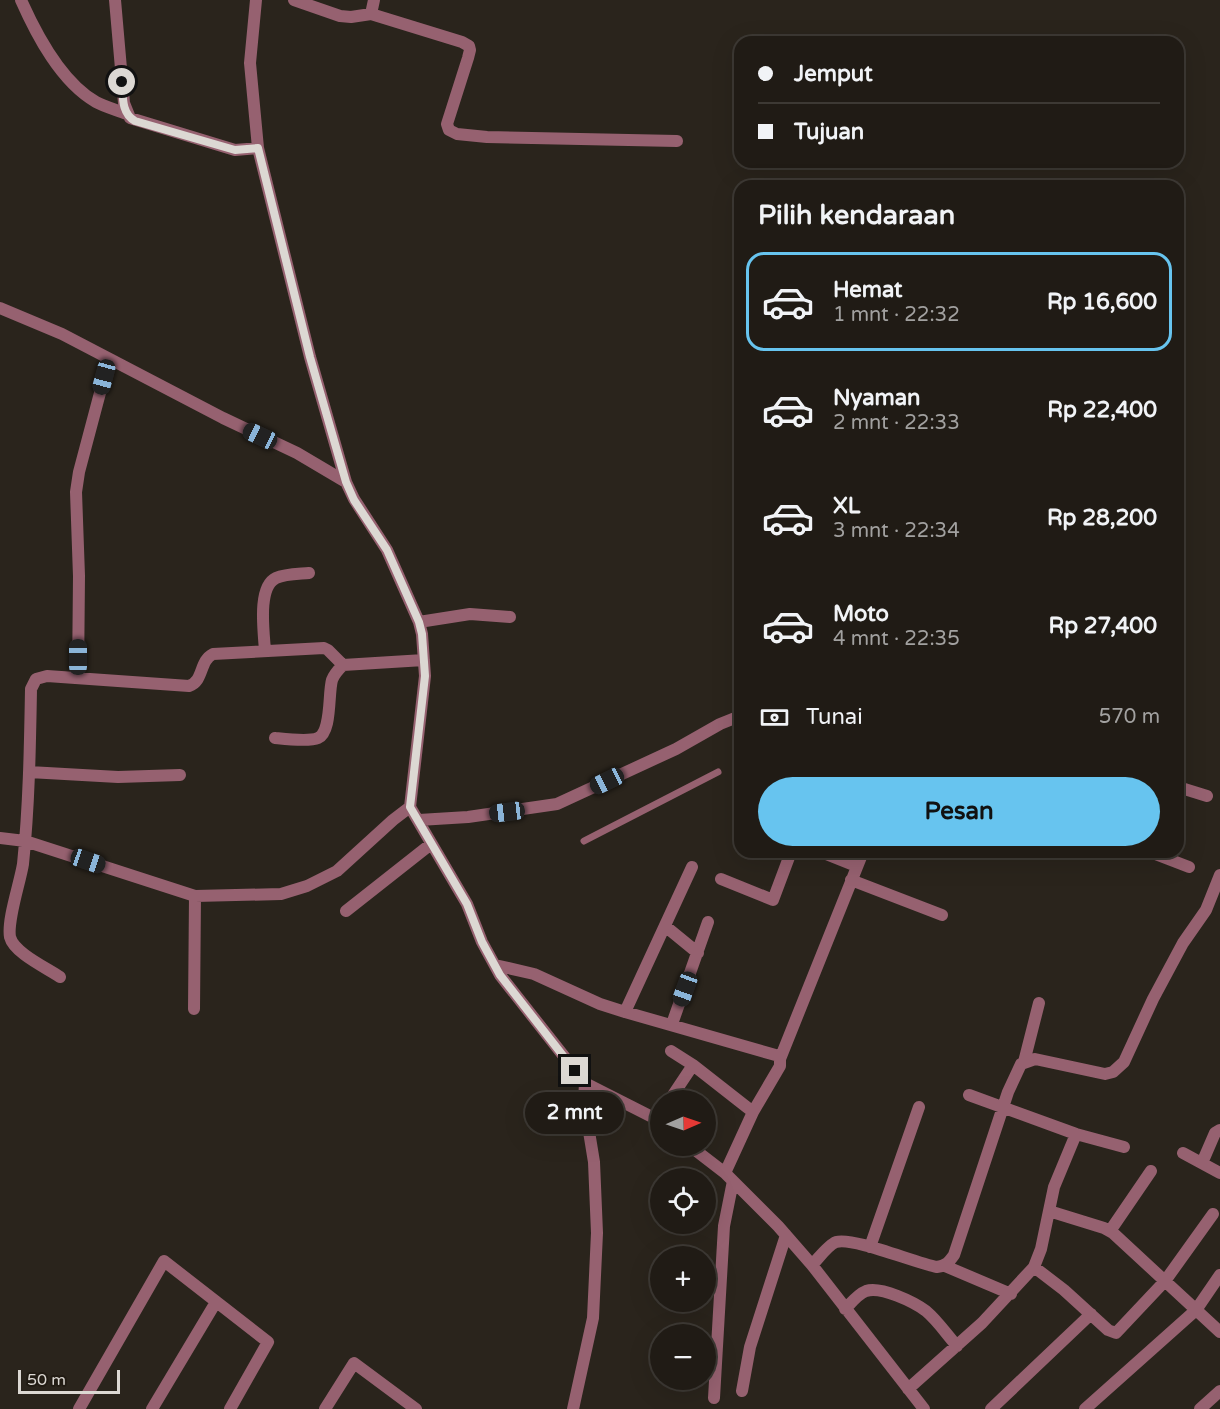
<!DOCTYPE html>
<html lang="id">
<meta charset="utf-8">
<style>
body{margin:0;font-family:"Varela Round",sans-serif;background:#28241e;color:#f1f3f6;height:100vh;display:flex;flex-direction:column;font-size:22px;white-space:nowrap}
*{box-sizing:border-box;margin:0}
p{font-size:20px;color:#a2a1a0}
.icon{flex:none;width:33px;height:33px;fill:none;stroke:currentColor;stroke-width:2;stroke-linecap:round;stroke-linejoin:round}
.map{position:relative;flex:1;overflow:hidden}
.side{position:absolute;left:734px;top:180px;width:450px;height:678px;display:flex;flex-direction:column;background:#201b15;border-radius:18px;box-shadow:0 6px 24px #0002,0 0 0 2px #3d3934}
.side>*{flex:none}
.banner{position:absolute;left:734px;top:36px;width:450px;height:132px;border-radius:18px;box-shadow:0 6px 24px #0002,0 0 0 2px #3d3934;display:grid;align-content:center;height:132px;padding:0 24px;background:#201b15}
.needle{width:39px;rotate:88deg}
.controls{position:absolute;left:650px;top:1090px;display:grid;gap:12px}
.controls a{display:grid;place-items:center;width:66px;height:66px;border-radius:50%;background:#201b15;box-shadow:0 6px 24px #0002,0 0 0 2px #3d3934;font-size:30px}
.scale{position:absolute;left:18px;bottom:15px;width:102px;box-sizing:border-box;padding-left:6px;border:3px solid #dcd8d3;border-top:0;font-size:16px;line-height:21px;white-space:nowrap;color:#dcd8d3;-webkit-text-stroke:4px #211b13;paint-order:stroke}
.end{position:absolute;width:27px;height:27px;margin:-14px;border:8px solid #dcd8d3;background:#111;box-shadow:0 0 0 3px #111}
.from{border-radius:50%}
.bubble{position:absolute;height:42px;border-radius:21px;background:#201b15;box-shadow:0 6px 24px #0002,0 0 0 2px #3d3934;font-size:20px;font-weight:700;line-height:42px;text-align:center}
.car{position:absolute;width:18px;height:36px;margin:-18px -9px;border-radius:8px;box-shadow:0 0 4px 2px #0007;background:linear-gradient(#222 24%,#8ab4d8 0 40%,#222 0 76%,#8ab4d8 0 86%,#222 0)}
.banner b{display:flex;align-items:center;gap:21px;height:57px;font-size:22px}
.banner b+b{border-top:2px solid #3d3934}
.banner i{width:15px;height:15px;background:#f1f3f6}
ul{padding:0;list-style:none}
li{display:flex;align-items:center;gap:18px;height:99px;margin:0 12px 9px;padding:0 12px;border:3px solid transparent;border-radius:18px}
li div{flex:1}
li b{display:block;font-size:22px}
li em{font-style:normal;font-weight:700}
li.on{border-color:#67c4ef}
li>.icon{width:54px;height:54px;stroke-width:1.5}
h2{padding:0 24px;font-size:27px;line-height:72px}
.pay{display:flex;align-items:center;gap:15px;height:66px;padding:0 24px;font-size:22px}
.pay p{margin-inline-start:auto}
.action{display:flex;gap:12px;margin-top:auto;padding:12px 24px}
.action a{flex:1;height:69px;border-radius:36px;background:#67c4ef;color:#111;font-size:24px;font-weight:700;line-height:69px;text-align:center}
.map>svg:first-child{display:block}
</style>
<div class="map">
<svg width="1220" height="1409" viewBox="0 0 1220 1409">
<rect width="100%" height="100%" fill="#2a241c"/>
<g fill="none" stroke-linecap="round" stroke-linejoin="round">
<path stroke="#966170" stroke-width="7" d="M584,841l134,-69"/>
<path stroke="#966170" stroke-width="12" d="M21,0c16,36 40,82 75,102 9,5 21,8 31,12
M115,0l9,103 6,15 105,32 23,-2
M256,0l-6,63 8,85 52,209 36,125 8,17 33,51 32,72 3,12 3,42 -15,131
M294,0l46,16 11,1 20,-3 91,28 7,4 1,4 -2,8 -21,66 2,6 8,4 30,3 190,4
M371,14l3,-14
M0,308l62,26 161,84 74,35 49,29
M419,622l51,-8 40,3
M265,651c-1,-18 -8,-64 11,-73 9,-4 23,-4 33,-5
M78,678l1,-102 -3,-84 3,-20 30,-113
M275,738c10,1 34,4 43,0 14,-6 10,-44 14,-58 2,-6 6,-10 11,-15
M29,772l89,5 62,-2
M1178,787l29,9
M419,820l49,-3 89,-13 119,-55 44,-25 20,-8
M0,838l25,3 170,55 86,-2 26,-8 30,-15 56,-51 17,-13 57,97 15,38 18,33 85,108 75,38
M821,852l35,14
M1150,852l39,15
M721,879l52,21 18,-48
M851,880l91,35
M346,911l85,-67
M665,926l33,27
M495,965l39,9 66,30 25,8 154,44 1,3v7l-27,46 -28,61
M60,977c-13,-9 -46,-24 -50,-40 -3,-17 10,-54 13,-73 6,-58 7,-117 8,-175l5,-10 11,-3 142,10c15,-5 10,-25 24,-32l111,-6 4,2 15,15 81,-5
M194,1009l1,-113
M625,1012l67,-145
M672,1024l36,-102
M671,1051l22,14 60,47
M780,1059l83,-207
M1024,1062l15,-59
M969,1095l107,39 48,13
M669,1101l24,-36
M690,1146l35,27 53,53 34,39 112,144
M1183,1153l37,20
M1202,1163l13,-30 5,-3
M1049,1211l55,17 9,5 107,99
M1110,1231l41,-60
M870,1247l49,-140
M812,1265c6,-6 16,-20 24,-23 18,-5 79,21 101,25 9,-1 12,-5 17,-12l54,-163 13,-28 14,-5 70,15 8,-2 11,-10 29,-63 30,-56 23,-33 14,-35
M945,1266l66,28
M1034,1267l30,23 44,40 8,3 49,-52 48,-67
M845,1309c6,-6 13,-15 21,-18 15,-5 48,11 60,20 12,10 21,24 31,35
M908,1389l74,-66 52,-56 7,-18 13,-62 22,-53
M742,1391l8,-44 36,-112
M714,1398l10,-172 9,-45
M79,1409l85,-148 104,81 -38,67
M152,1409l64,-107
M325,1409l29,-46 62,46
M573,1409l20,-91 4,-85 -3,-71 -10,-61 1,-18
M991,1409l100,-95
M1085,1409l111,-99 24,-35
M1200,1409l20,-18"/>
</g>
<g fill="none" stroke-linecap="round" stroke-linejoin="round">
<path stroke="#dcd8d3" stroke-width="8" d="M122,82c1,14 -1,31 13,39l100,29 23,-2 52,209 36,125 8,18 33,50 32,72 3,12 3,42 -15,131 57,97 15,38 18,33 75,96"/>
</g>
</svg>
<div class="controls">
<a><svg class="needle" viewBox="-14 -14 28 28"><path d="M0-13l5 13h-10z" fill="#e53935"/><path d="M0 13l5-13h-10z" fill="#a2a1a0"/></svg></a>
<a><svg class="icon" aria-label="locate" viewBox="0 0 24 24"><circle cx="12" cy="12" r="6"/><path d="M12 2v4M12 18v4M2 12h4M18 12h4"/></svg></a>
<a>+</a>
<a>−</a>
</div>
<div class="scale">50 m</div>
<i class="end from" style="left:122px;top:82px"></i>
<i class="end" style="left:575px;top:1071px"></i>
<div class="bubble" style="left:525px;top:1092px;width:99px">2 mnt</div>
<i class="car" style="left:104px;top:377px;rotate:195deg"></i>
<i class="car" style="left:260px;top:436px;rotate:295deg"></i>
<i class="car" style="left:78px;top:657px;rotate:0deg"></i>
<i class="car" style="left:607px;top:781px;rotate:244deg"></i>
<i class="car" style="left:507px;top:812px;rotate:263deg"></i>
<i class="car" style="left:88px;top:861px;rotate:109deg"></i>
<i class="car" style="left:685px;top:989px;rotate:200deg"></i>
<div class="banner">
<b><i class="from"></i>Jemput</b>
<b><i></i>Tujuan</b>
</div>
<section class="side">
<h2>Pilih kendaraan</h2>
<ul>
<li class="on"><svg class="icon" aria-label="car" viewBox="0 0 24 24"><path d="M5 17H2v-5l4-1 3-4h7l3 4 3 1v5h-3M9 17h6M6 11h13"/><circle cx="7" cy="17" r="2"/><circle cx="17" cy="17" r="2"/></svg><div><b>Hemat</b><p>1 mnt · 22:32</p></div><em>Rp 16,600</em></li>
<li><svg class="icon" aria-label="car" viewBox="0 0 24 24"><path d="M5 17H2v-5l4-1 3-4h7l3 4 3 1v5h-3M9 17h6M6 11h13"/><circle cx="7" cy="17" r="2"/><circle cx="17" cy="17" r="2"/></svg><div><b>Nyaman</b><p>2 mnt · 22:33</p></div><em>Rp 22,400</em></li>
<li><svg class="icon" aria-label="car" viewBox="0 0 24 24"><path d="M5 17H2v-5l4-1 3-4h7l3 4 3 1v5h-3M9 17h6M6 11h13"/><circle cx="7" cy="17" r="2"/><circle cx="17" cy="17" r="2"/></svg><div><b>XL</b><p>3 mnt · 22:34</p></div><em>Rp 28,200</em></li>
<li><svg class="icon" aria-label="car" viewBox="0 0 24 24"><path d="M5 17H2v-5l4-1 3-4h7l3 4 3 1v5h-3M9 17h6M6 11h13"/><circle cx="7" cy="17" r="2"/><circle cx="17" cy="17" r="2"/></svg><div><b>Moto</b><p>4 mnt · 22:35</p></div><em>Rp 27,400</em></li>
</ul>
<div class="pay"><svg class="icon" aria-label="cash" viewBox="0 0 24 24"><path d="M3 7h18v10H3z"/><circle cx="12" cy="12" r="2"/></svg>Tunai<p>570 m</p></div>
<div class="action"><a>Pesan</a></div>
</section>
</div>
